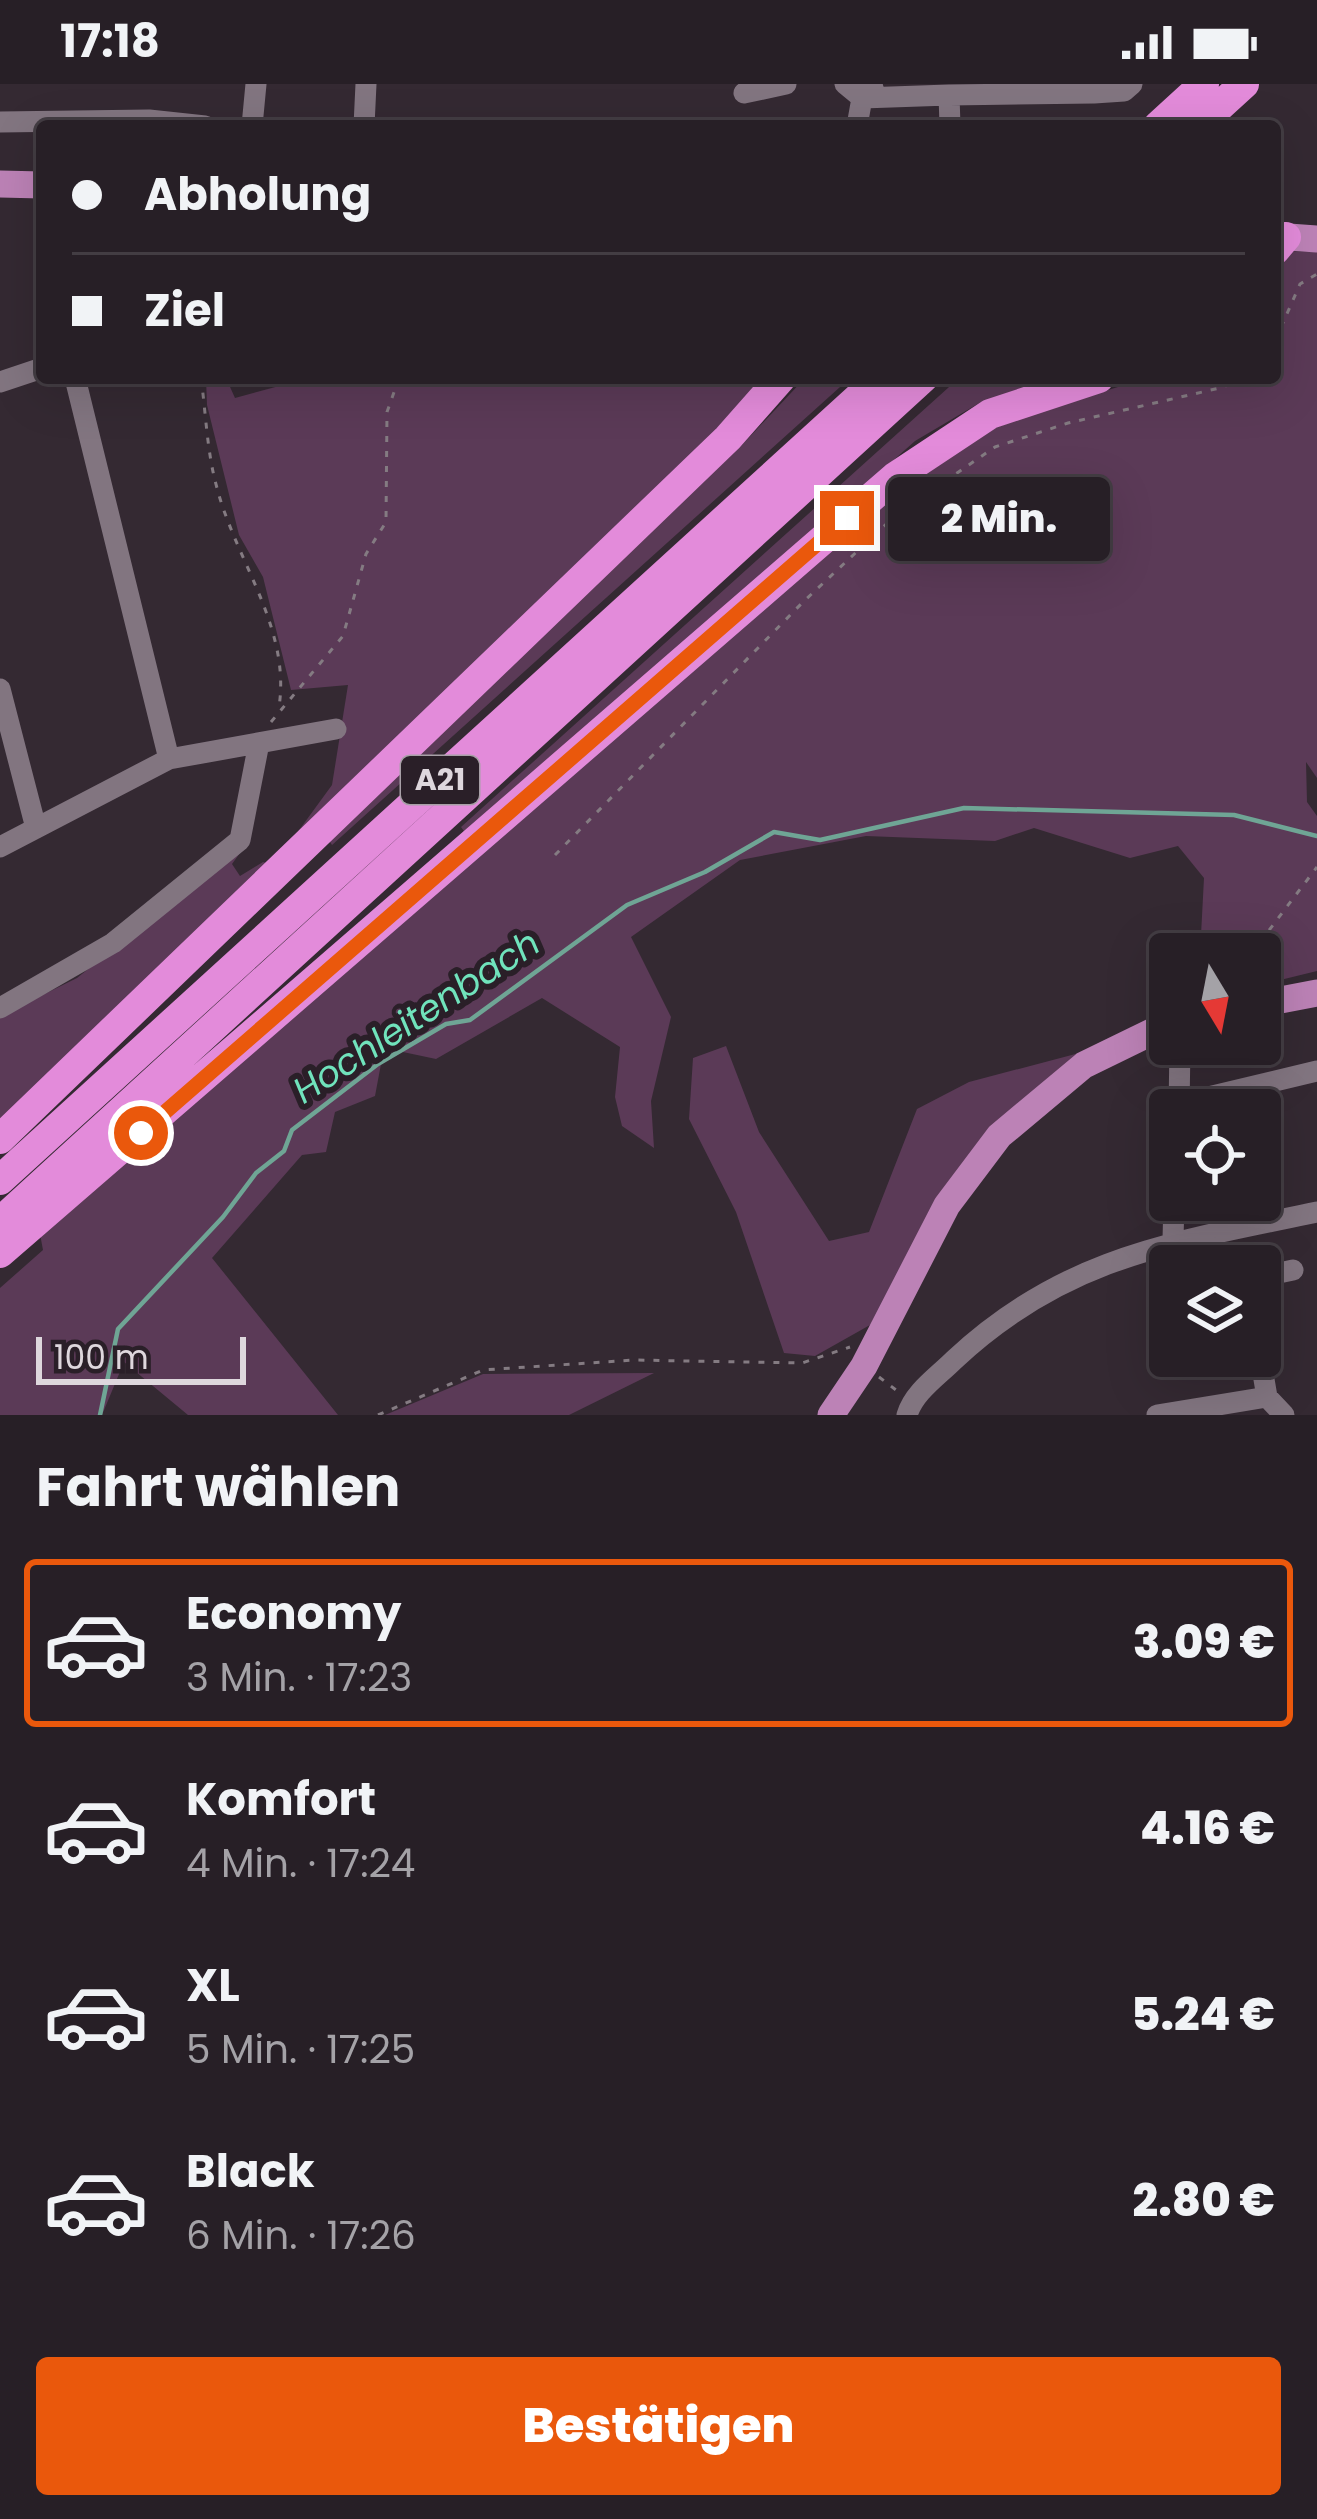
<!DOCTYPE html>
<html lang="de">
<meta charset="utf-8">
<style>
body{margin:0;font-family:Poppins,sans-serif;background:#2f272e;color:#f1f3f6;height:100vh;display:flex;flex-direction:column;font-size:45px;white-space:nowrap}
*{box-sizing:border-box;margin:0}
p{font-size:39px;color:#a4a2a7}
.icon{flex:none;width:66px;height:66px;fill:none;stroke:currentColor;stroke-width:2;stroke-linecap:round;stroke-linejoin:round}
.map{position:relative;height:1331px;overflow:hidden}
.side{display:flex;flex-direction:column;background:#271f26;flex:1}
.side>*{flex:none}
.hud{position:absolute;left:36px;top:36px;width:1245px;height:264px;border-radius:12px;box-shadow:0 12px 48px #0002,0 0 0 3px #433d43;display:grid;align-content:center;height:264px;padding:0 36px;background:#271f26}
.needle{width:78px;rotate:170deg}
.tools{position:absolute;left:1149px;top:849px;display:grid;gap:24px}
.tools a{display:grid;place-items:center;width:132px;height:132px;border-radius:12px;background:#271f26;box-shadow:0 12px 48px #0002,0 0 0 3px #433d43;font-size:60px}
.scale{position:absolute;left:36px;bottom:30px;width:210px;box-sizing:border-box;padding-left:12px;border:6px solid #ded7dd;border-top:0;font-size:33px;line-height:42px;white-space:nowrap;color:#ded7dd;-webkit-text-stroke:9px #2a1f28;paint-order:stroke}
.end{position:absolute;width:54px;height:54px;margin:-27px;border:15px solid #ea580c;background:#fff;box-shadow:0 0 0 6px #fff}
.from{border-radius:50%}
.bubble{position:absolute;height:84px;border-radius:12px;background:#271f26;box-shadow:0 12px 48px #0002,0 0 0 3px #433d43;font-size:39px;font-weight:800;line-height:84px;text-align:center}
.hud b{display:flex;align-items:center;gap:42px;height:114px;font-size:45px}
.hud b+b{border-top:3px solid #433d43}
.hud i{width:30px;height:30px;background:#f1f3f6}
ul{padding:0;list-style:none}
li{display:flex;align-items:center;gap:36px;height:168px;margin:0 24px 18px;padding:0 12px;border:6px solid transparent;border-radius:12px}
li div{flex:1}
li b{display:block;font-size:45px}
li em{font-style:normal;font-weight:800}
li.current{border-color:#ea580c}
li>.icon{width:108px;height:108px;stroke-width:1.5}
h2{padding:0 36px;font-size:54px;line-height:144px}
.cta{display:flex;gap:24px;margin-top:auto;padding:24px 36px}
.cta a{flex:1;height:138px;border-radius:12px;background:#ea580c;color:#fff;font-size:48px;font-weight:800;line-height:138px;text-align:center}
.status{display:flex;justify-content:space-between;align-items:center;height:84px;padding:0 60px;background:#271f26;direction:ltr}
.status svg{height:33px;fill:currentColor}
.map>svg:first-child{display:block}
</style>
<div class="status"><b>17:18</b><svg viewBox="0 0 49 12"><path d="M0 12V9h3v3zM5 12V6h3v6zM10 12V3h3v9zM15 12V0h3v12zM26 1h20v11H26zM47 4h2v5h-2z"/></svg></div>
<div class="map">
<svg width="1317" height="1331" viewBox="0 0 1317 1331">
<rect width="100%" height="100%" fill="#342932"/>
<path fill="#5b3a57" d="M1287,167l30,1v526l-11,-16 1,40 10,14v155l-57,14v-31h-60l4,-76 -26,-32 -48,12 -96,-30 -39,13 -129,-5 -126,24 -109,77 40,80 -20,84 3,47 -32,-22 -7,-29 5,-50 -78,-49 -106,61 -52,-11 -9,48 -40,16 -9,40 -24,3 -90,103 126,157h-150l-64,-53 -22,53h-102v-127l43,-38 -3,-16 857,-742 74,-55 77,-29 100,-30h127v-109z
M206,294h20l9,20 74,-20h454l-51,63 -418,396 38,-52 16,-100 -57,5 -28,-113 -24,-42 -32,-130z
M805,294h45l-518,467 -6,-9 416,-391z
M959,294h105l-83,24 -66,39 -446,397 -8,-11z
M250,755l-18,25 8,12 23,-14 8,2 -271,264v-112l77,-38z
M726,962l33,86 70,109 40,-9 48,-123 52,-27 114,-30 -96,79 -117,194 -55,31 -31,-3 -48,-141 -47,-93 4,-61z
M654,1289l-85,42h-184l98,-41z"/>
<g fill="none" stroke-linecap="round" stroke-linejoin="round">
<path stroke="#6fa595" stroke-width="4.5" d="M100,1331l18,-86 105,-112 33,-44 28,-22 8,-21 86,-66 68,-40 24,-4 157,-115 78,-33 69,-40 46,8 144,-32 270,7 83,21"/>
<path stroke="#847b82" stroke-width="3" stroke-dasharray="6 9" stroke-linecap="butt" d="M1275,257l25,-57 17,-10
M201,294c5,36 6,75 16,110 19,73 74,140 62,219
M271,638l72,-86 23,-82 20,-32 1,-110 12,-34
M555,771l247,-252 95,-89 98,-67 73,-24 156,-36 13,-9
M1251,870l66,-87
M1204,1133l2,-17
M879,1293l21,16
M378,1331l105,-45 150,-10 169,3 48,-16"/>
<path stroke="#827580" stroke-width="21" d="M845,0l17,14 11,-10
M744,9l42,-9
M1094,9l30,-2 8,-7
M949,11l145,-2 -10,-9
M0,38l149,-2 56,6
M252,42l4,-42
M364,42l2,-42
M857,42l5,-28 87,-3 1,31
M75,294l94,381
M0,298l42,-14
M0,605l36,139
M0,763l169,-88 167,-30
M0,924l113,-65 127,-103 19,-97
M1179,1020l138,-33
M1179,1026l1,-66
M1174,1116l-1,40 41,26
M1260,1193l33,-7
M1168,1244h2
M1260,1272l7,41 17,18
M907,1331c7,-23 30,-38 47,-55 111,-104 221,-118 363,-148
M1157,1331l110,-18"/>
<path stroke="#bc82b6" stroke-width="27" d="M0,100l42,1
M1275,152l42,3
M1260,920l57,-11
M831,1331l33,-49 83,-161 52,-69 85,-71 86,-42"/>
<path stroke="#e38bda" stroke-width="30" d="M1158,42l46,-42
M1198,42l46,-42
M1275,166l11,-13
M0,1055l728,-701 53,-60
M0,1096l880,-802
M0,1138l923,-844
M0,1169l895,-776 95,-63 109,-36"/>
</g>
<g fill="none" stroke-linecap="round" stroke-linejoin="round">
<path stroke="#ea580c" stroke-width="15" d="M141,1049l706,-615"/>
</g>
<g text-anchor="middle" stroke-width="12" stroke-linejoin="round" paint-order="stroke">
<rect fill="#2a1f28" stroke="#a8a0a7" stroke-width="3" x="401" y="672" width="78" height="48" rx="9"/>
<g font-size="30" font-weight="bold" fill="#ded7dd">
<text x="440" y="706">A21</text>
</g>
<g font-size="36" font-style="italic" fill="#70e3bc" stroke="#2a1f28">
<text transform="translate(416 932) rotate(-33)" y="13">Hochleitenbach</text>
</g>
</g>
</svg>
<div class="tools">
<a><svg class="needle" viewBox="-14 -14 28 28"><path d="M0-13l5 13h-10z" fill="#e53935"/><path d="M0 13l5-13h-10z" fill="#a4a2a7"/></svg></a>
<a><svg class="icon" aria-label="locate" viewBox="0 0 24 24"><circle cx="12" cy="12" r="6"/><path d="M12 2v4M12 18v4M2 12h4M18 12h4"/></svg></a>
<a><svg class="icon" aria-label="layers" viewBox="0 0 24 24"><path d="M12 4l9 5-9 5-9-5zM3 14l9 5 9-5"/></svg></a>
</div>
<div class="scale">100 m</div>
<i class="end from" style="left:141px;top:1049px"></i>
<i class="end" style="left:847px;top:434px"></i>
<div class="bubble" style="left:888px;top:393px;width:222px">2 Min.</div>
<div class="hud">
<b><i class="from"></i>Abholung</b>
<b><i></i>Ziel</b>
</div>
</div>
<section class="side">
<h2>Fahrt wählen</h2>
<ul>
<li class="current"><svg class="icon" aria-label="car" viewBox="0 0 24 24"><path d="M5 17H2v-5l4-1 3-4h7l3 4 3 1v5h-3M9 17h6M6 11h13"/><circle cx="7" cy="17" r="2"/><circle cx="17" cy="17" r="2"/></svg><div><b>Economy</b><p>3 Min. · 17:23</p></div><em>3.09 €</em></li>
<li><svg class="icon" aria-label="car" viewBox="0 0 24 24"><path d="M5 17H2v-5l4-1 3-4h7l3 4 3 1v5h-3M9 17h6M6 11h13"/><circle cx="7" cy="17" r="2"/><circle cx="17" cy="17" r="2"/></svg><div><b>Komfort</b><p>4 Min. · 17:24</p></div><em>4.16 €</em></li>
<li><svg class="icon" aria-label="car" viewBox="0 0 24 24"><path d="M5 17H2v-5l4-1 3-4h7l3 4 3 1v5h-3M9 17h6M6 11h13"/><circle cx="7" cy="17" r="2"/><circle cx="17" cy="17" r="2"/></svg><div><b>XL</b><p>5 Min. · 17:25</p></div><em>5.24 €</em></li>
<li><svg class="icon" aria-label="car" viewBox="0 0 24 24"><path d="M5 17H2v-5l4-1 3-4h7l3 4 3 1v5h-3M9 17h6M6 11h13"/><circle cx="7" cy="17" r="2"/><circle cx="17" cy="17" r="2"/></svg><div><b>Black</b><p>6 Min. · 17:26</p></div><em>2.80 €</em></li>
</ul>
<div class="cta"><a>Bestätigen</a></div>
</section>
